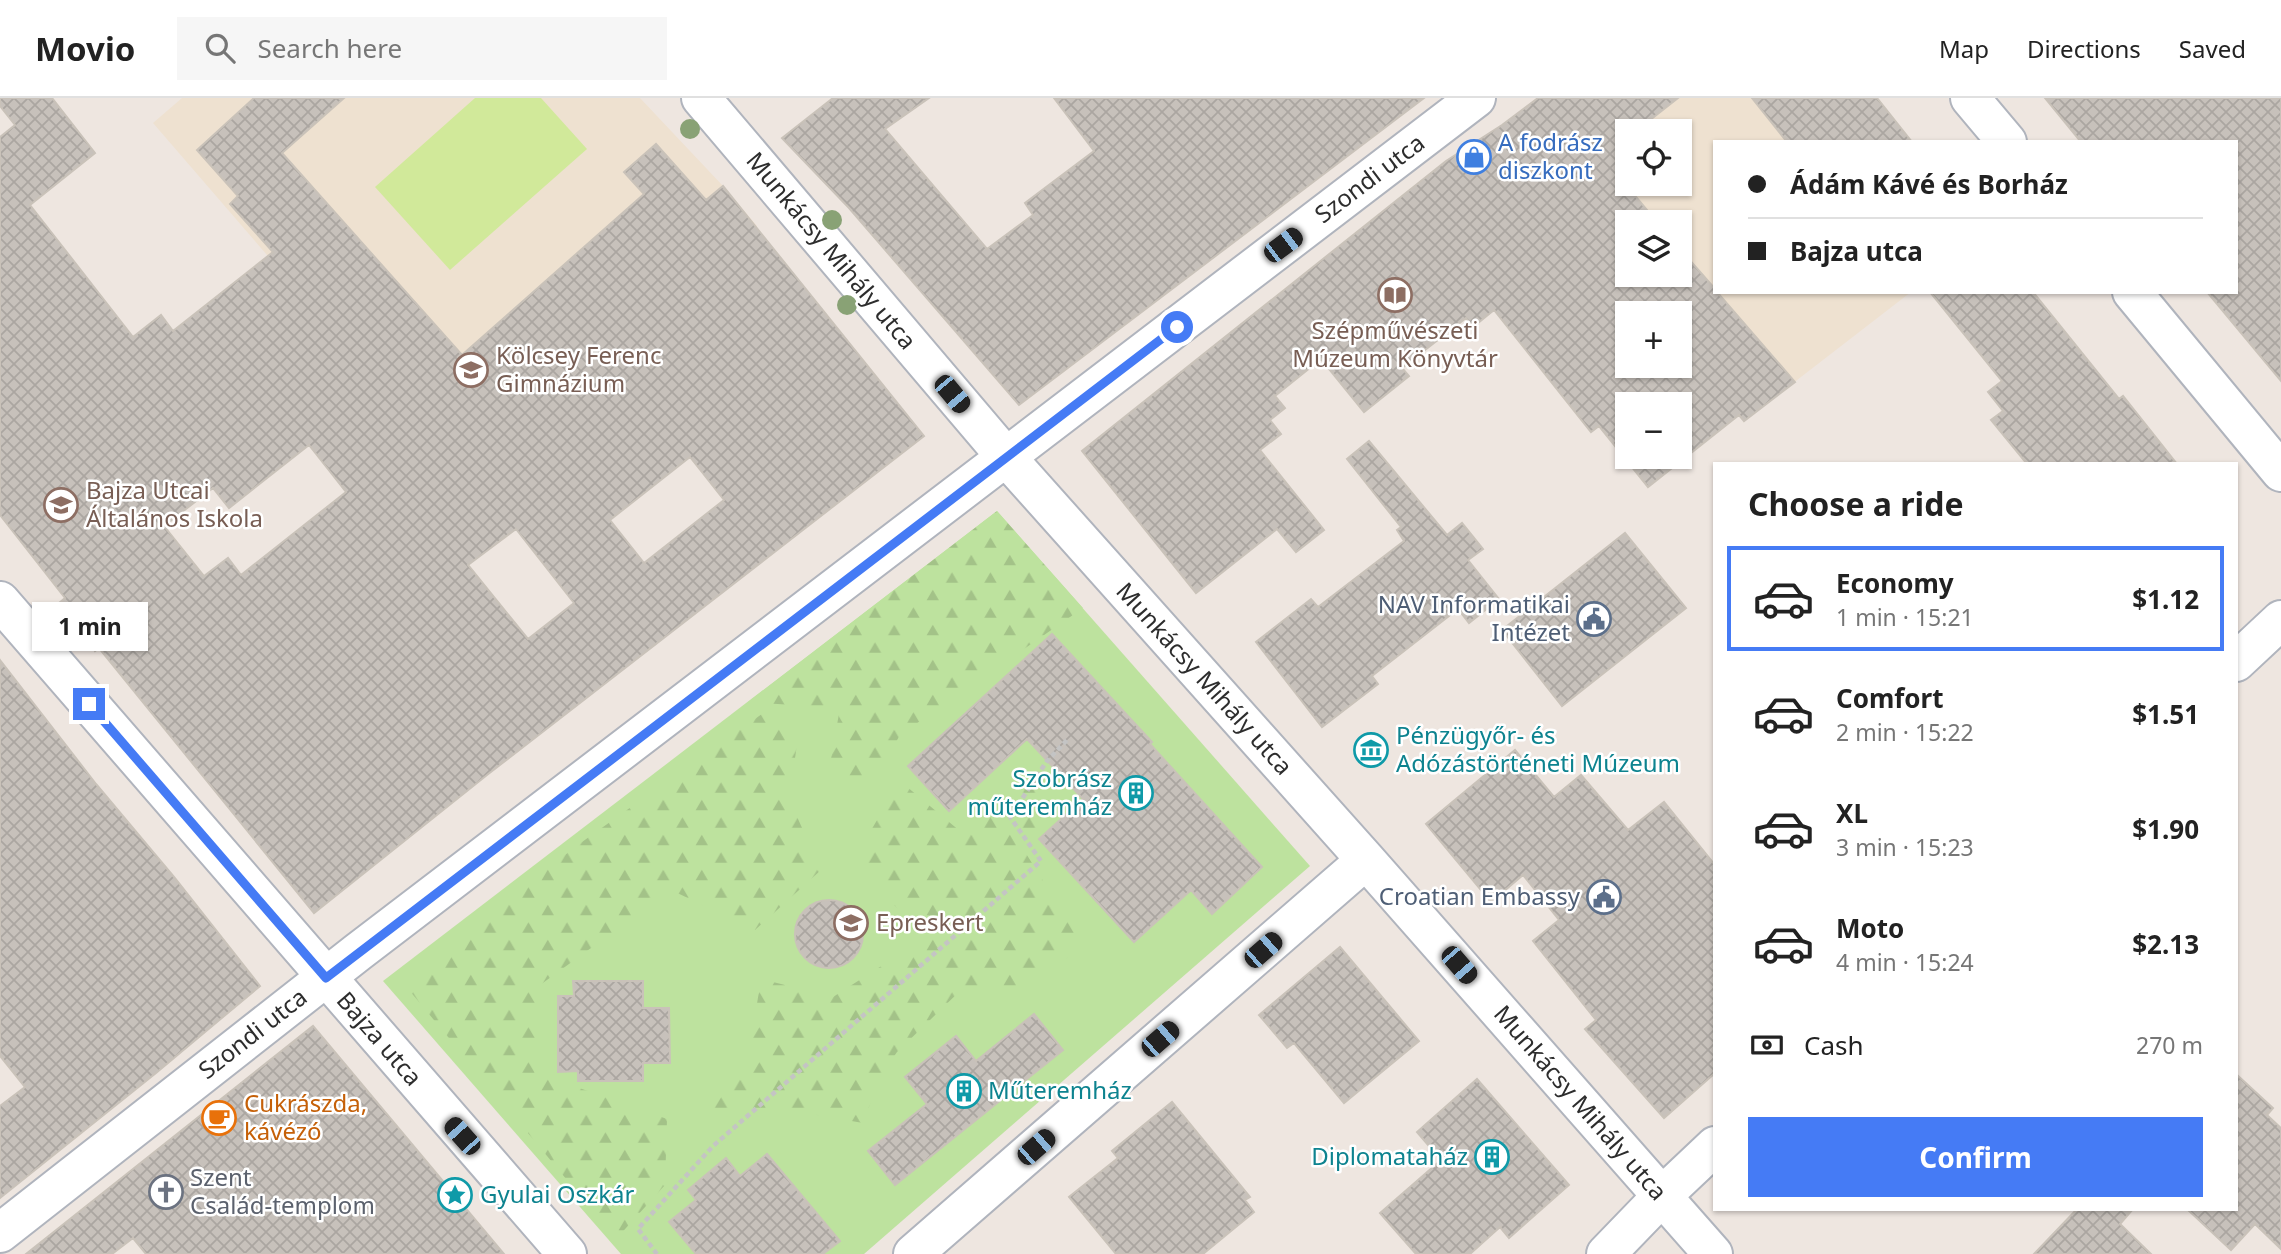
<!DOCTYPE html>
<meta charset="utf-8">
<style>
body{margin:0;font-family:"Noto Sans",sans-serif;background:#f6f6f6;color:#222;height:100vh;display:flex;flex-direction:column;font-size:26px;white-space:nowrap}
*{box-sizing:border-box;margin:0}
p{font-size:23px;color:#767676}
.icon{flex:none;width:38px;height:38px;fill:none;stroke:currentColor;stroke-width:2;stroke-linecap:round;stroke-linejoin:round}
.map{position:relative;flex:1;overflow:hidden}
.panel{position:absolute;left:1713px;top:364px;width:525px;height:749px;display:flex;flex-direction:column;background:#fff;border-radius:0px;box-shadow:0 2px 5px #0004}
.panel>*{flex:none}
.hud{position:absolute;left:1713px;top:42px;width:525px;height:154px;border-radius:0px;box-shadow:0 2px 5px #0004;display:grid;align-content:center;height:154px;padding:0 35px;background:#fff}
.controls{position:absolute;left:1615px;top:21px;display:grid;gap:14px}
.controls a{display:grid;place-items:center;width:77px;height:77px;border-radius:0px;background:#fff;box-shadow:0 2px 5px #0004;font-size:35px}
.end{position:absolute;width:32px;height:32px;margin:-16px;border:9px solid #457bf5;background:#fff;box-shadow:0 0 0 4px #fff}
.from{border-radius:50%}
.bubble{position:absolute;height:49px;border-radius:0px;background:#fff;box-shadow:0 2px 5px #0004;font-size:23px;font-weight:700;line-height:49px;text-align:center}
.car{position:absolute;width:21px;height:42px;margin:-21px -10px;border-radius:9px;box-shadow:0 0 5px 2px #0007;background:linear-gradient(#222 24%,#8ab4d8 0 40%,#222 0 76%,#8ab4d8 0 86%,#222 0)}
.hud b{display:flex;align-items:center;gap:24px;height:66px;font-size:26px}
.hud b+b{border-top:2px solid #e0e0e0}
.hud i{width:18px;height:18px;background:#222}
ul{padding:0;list-style:none}
li{display:flex;align-items:center;gap:21px;height:105px;margin:0 14px 10px;padding:0 21px;border:4px solid transparent;border-radius:0px}
li div{flex:1}
li b{display:block;font-size:26px}
li em{font-style:normal;font-weight:700}
li.on{border-color:#457bf5}
li>.icon{width:63px;height:63px;stroke-width:1.5}
h2{padding:0 35px;font-size:32px;line-height:84px}
.pay{display:flex;align-items:center;gap:18px;height:77px;padding:0 35px;font-size:26px}
.pay p{margin-inline-start:auto}
.primary-button{display:flex;gap:14px;margin-top:auto;padding:14px 35px}
.primary-button a{flex:1;height:80px;border-radius:0px;background:#457bf5;color:#fff;font-size:28px;font-weight:700;line-height:80px;text-align:center}
header{display:flex;align-items:center;gap:42px;box-sizing:border-box;height:98px;padding:0 35px;background:#fff;border-bottom:2px solid #e0e0e0}
header strong{font-size:33px}
nav{display:flex;gap:38px;margin-inline-start:auto;font-size:24px}
.search{width:490px;height:63px;background:#f6f6f6;display:flex;align-items:center;gap:18px;box-sizing:border-box;padding:0 24px;border-radius:0px;color:#767676;font-size:26px}
.map>svg:first-child{display:block}
</style>
<header>
<strong>Movio</strong>
<div class="search"><svg class="icon" aria-label="search" viewBox="0 0 24 24"><circle cx="10" cy="10" r="6"/><path d="M15 15l6 6"/></svg>Search here</div>
<nav><a>Map</a><a>Directions</a><a>Saved</a></nav>
</header>
<div class="map">
<svg width="2281" height="1156" viewBox="0 0 2281 1156">
<defs>
<pattern id="forest-firs" width="22" height="20" patternUnits="userSpaceOnUse" patternTransform="scale(1.75)"><rect width="22" height="20" fill="#bde29e"/><path d="M5 1l3.5 6h-7zM16 11l3.5 6h-7z" fill="#a3c288"/></pattern>
<pattern id="building-cross-hatch" width="8" height="8" patternUnits="userSpaceOnUse" patternTransform="scale(1.75)"><rect width="8" height="8" fill="#c7c1bb"/><path d="M0 0l8 8M0 8l8-8" fill="none" stroke="#aba6a1"/></pattern>
</defs>
<rect width="100%" height="100%" fill="#eee6e0"/>
<path fill="#eee1d0" fill-rule="evenodd" d="M182,0h458l83,88 34,40 -307,241 -297,-344z
M1538,0h339l35,44h-197v150h196l-167,129 -64,-78v-30h-24l-154,-188zM1628,33h52v53h-52zM1628,124h52v53h-52z"/>
<path fill="#bde29e" d="M997,413l313,355 -446,388h-243l-238,-273z"/>
<path fill="url(#forest-firs)" d="M997,413l86,97 -183,127 -29,50 -42,-15 11,-62 -92,-6z
M773,608l26,25 -10,68 32,71 -66,60 -84,-40 -131,95 -6,87 133,47 -2,66 -49,54 -207,-249 46,-52 127,-96z
M1023,671l37,27 -35,56 58,92 -58,49 -63,-4 -65,63 -16,23 -18,48 -63,-11 -86,-4 35,-55 12,-74 72,18 92,-59 -72,-77 47,-80 67,56z"/>
<path fill="#d1e99a" d="M475,0h66l46,51 -137,121 -75,-83z"/>
<path fill="url(#building-cross-hatch)" stroke="#c9c2b9" stroke-width="2" fill-rule="evenodd" d="M0,0h52l43,55 -65,52 103,132 28,-22 12,16 100,-79 -43,-48 8,-8 -41,-46 57,-52h90l-62,55 180,202 182,-161 -20,-22 32,-28 50,56 17,-14 201,250 -437,339 -173,138 -215,-265 -4,3 -37,-47 7,-6 -65,-83v-378l15,-12 -15,-19zM309,347l37,47 -105,83 -13,-17 -24,18 -40,-50 49,-38 16,20zM690,359l34,43 -80,63 -34,-43zM516,431l58,74 -46,36 -60,-74z
M833,0h96l-44,31 102,120 46,-34 -8,-12 69,-52 -40,-53h370l-405,307 -170,-197 -67,-70z
M1538,0h140l-42,33h-8l-2,54 31,37h-29v53h52v-26l35,40v3h2l78,90 -51,39 -5,-6 -91,72 -49,-61 -8,6 -97,-122 -21,17 -7,-9 -64,50 7,8 -45,36 -43,-53 -46,37 10,12 -15,12 11,14 -21,16 64,80 -28,22 -19,-23 -81,64 -114,-142 364,-290 56,-36zM1628,215h52v53h-52zM1628,306h52v53h-52z
M1752,0h125l35,44h-125z
M2045,0h236v283l-74,-89h29v-150h-155z
M1930,194h103l86,107 4,-3 54,68h-150l-36,-44 12,-9 -15,-19 14,-11z
M1369,343l78,94 15,-12 21,26 -15,11 31,39 -30,24 -11,-14 -86,67 6,8 -56,43 -66,-85 55,-43 7,8 86,-66 -7,-11 4,-3 -54,-68z
M1625,435l61,75 -124,98 -60,-76z
M1052,536l100,108 -2,2 112,123 -50,47 -21,-24 -57,52 -95,-103 44,-40 -56,-60 -78,72 -41,-45z
M0,562l96,124 78,93 86,109 -104,87 -156,125v-92l25,-19 -25,-31z
M1515,652l39,47 27,-22 47,55 36,-28 51,63v208l-51,45 -79,-89 11,-9 -63,-79 26,-21 -36,-45 -32,27 -65,-78z
M795 836a34 34 0 1 1 68 0a34 34 0 1 1-68 0Z
M1340,849l79,94 -75,62 -50,-60 -7,5 -28,-33z
M573,883h70v27h26l1,55h-27v18h-65v-10l-20,1v-76h16z
M1034,916l29,36 -168,135 -27,-34 59,-47 -22,-27 51,-41 20,25z
M313,928l191,228h-358l-13,-16 -21,16h-86z
M2236,976l37,34 -6,7 14,13v121l-26,-25 -24,26 -44,-41h49z
M1477,981l92,106 -60,53 -9,-11 -30,27h-54l-36,-41 61,-53 -24,-28z
M1172,1004l78,95 -5,3 9,12 -51,42h-87l-47,-57 49,-39 -6,-7z
M767,1056l73,87 -17,13h-127l-27,-32 27,-22 -8,-10 38,-32 14,18z
M2077,1111h56l-13,15 31,30h-117z"/>
<g fill="none" stroke-linecap="round" stroke-linejoin="round">
<g stroke="#b0b4bd" stroke-width="42">
<path id="street" d="M701,0l305,359 360,403 347,394
M1970,0l37,44
M2132,194l149,180
M2236,564l45,-42
M0,1135l358,-281 1118,-854
M913,1156l453,-394
M1606,1156l56,-58 53,-50"/>
</g>
<g stroke="#b0b4bd" stroke-width="42">
<path id="secondary" d="M0,503l567,653"/>
</g>
<path stroke="#c4c4c4" stroke-width="4.5" stroke-dasharray="5 3.5" stroke-linecap="butt" d="M657,1156l-19,-25 75,-83 328,-285 -31,-44 37,-56 21,-22"/>
<use href="#street" stroke="#fff" stroke-width="38"/>
<use href="#secondary" stroke="#fff" stroke-width="38"/>
</g>
<g fill="#89a275">
<circle cx="690" cy="31" r="10"/>
<circle cx="832" cy="122" r="10"/>
<circle cx="847" cy="207" r="10"/>
</g>
<g fill="none" stroke-linecap="round" stroke-linejoin="round">
<path stroke="#457bf5" stroke-width="9" d="M89,606l237,274 851,-651"/>
</g>
<defs>
<g id="shop-ring" transform="scale(1.75)"><circle r="9.5" fill="#fff" stroke="#3f7fe0" stroke-width="1.5"/><path d="M-5-2.5h2.3a2.7 3.5 0 0 1 5.4 0H5L5.5 6h-11ZM-1.5-2.5h3a1.5 2.3 0 0 0-3 0Z" fill="#3f7fe0"/></g>
<g id="library-ring" transform="scale(1.75)"><circle r="9.5" fill="#fff" stroke="#8d6e63" stroke-width="1.5"/><path d="M-6-4Q-3-5.5-.7-3.5V5Q-3 3-6 4ZM6-4Q3-5.5 .7-3.5V5Q3 3 6 4Z" fill="#8d6e63"/></g>
<g id="school-ring" transform="scale(1.75)"><circle r="9.5" fill="#fff" stroke="#8d6e63" stroke-width="1.5"/><path d="M0-5L7-2L0 1L-7-2ZM-4 1L0 2.5L4 1V4Q0 6-4 4Z" fill="#8d6e63"/></g>
<g id="civic-ring" transform="scale(1.75)"><circle r="9.5" fill="#fff" stroke="#5c6f8a" stroke-width="1.5"/><path d="M-.6-6.5H3V-4.5H.6V-3L4-1V1h2V6H-6V1h2V-1L-.6-3ZM-1.2 2.5V6h2.4V2.5Z" fill="#5c6f8a"/></g>
<g id="museum-ring" transform="scale(1.75)"><circle r="9.5" fill="#fff" stroke="#0f9aa8" stroke-width="1.5"/><path d="M0-6L6-3V-2H-6V-3ZM-5-1h2V3h-2ZM-1-1h2V3h-2ZM3-1h2V3H3ZM-6 4H6V6H-6Z" fill="#0f9aa8"/></g>
<g id="building-ring" transform="scale(1.75)"><circle r="9.5" fill="#fff" stroke="#0f9aa8" stroke-width="1.5"/><path d="M-4-6H4V6H1V3H-1V6H-4ZM-2.5-4.3h1.7v1.8h-1.7ZM.8-4.3h1.7v1.8H.8ZM-2.5-1h1.7V.8h-1.7ZM.8-1h1.7V.8H.8Z" fill="#0f9aa8"/></g>
<g id="university-ring" transform="scale(1.75)"><circle r="9.5" fill="#fff" stroke="#8d6e63" stroke-width="1.5"/><path d="M0-5L7-2L0 1L-7-2ZM-4 1L0 2.5L4 1V4Q0 6-4 4Z" fill="#8d6e63"/></g>
<g id="cafe-ring" transform="scale(1.75)"><circle r="9.5" fill="#fff" stroke="#e8710a" stroke-width="1.5"/><path d="M-5.5-4.5H6V0H3Q3 3.5 0 3.5H-2.5Q-5.5 3.5-5.5 0ZM3-3.2v2h1.7v-2ZM-6 4.5H4V6H-6Z" fill="#e8710a"/></g>
<g id="church-ring" transform="scale(1.75)"><circle r="9.5" fill="#fff" stroke="#6b7280" stroke-width="1.5"/><path d="M-1.2-6h2.4v3.5h3.3v2.4h-3.3V6h-2.4V-.1h-3.3v-2.4h3.3Z" fill="#6b7280"/></g>
<g id="sight-ring" transform="scale(1.75)"><circle r="9.5" fill="#fff" stroke="#0f9aa8" stroke-width="1.5"/><path d="M0-6L1.8-2.2L6-1.7L2.9 1.2L3.7 5.4L0 3.3L-3.7 5.4L-2.9 1.2L-6-1.7L-1.8-2.2Z" fill="#0f9aa8"/></g>
</defs>
<g fill-rule="evenodd">
<use href="#shop-ring" x="1474" y="59"/>
<use href="#library-ring" x="1395" y="197"/>
<use href="#school-ring" x="471" y="272"/>
<use href="#school-ring" x="61" y="407"/>
<use href="#civic-ring" x="1594" y="521"/>
<use href="#museum-ring" x="1371" y="652"/>
<use href="#building-ring" x="1136" y="695"/>
<use href="#civic-ring" x="1604" y="799"/>
<use href="#university-ring" x="851" y="825"/>
<use href="#building-ring" x="964" y="993"/>
<use href="#cafe-ring" x="219" y="1020"/>
<use href="#building-ring" x="1492" y="1059"/>
<use href="#church-ring" x="166" y="1094"/>
<use href="#sight-ring" x="455" y="1097"/>
</g>
<g text-anchor="middle" stroke-width="5" stroke-linejoin="round" paint-order="stroke">
<g font-size="24" fill="#366cbe" stroke="#fff" text-anchor="start">
<text x="1498" y="53">A fodrász<tspan x="1498" dy="28">diszkont</tspan></text>
</g>
<g font-size="24" fill="#2d2d2d" stroke="#fff">
<text transform="translate(1370 81) rotate(-37)" y="8">Szondi utca</text>
<text transform="translate(831 153) rotate(50)" y="8">Munkácsy Mihály utca</text>
<text transform="translate(1204 581) rotate(48)" y="8">Munkácsy Mihály utca</text>
<text transform="translate(253 936) rotate(-38)" y="8">Szondi utca</text>
<text transform="translate(379 941) rotate(49)" y="8">Bajza utca</text>
<text transform="translate(1580 1005) rotate(49)" y="8">Munkácsy Mihály utca</text>
</g>
<g font-size="24" fill="#785e54" stroke="#fff" text-anchor="start">
<text x="1395" y="241" text-anchor="middle">Szépművészeti<tspan x="1395" dy="28">Múzeum Könyvtár</tspan></text>
<text x="496" y="266">Kölcsey Ferenc<tspan x="496" dy="28">Gimnázium</tspan></text>
<text x="86" y="401">Bajza Utcai<tspan x="86" dy="28">Általános Iskola</tspan></text>
<text x="876" y="833">Epreskert</text>
</g>
<g font-size="24" fill="#4e5e75" stroke="#fff" text-anchor="end">
<text x="1570" y="515">NAV Informatikai<tspan x="1570" dy="28">Intézet</tspan></text>
<text x="1580" y="807">Croatian Embassy</text>
</g>
<g font-size="24" fill="#0d838f" stroke="#fff" text-anchor="start">
<text x="1396" y="646">Pénzügyőr- és<tspan x="1396" dy="28">Adózástörténeti Múzeum</tspan></text>
<text x="1112" y="689" text-anchor="end">Szobrász<tspan x="1112" dy="28">műteremház</tspan></text>
<text x="988" y="1001">Műteremház</text>
<text x="1468" y="1067" text-anchor="end">Diplomataház</text>
<text x="480" y="1105">Gyulai Oszkár</text>
</g>
<g font-size="24" fill="#c56008" stroke="#fff" text-anchor="start">
<text x="244" y="1014">Cukrászda,<tspan x="244" dy="28">kávézó</tspan></text>
</g>
<g font-size="24" fill="#5b616d" stroke="#fff" text-anchor="start">
<text x="190" y="1088">Szent<tspan x="190" dy="28">Család-templom</tspan></text>
</g>
</g>
</svg>
<div class="controls">
<a><svg class="icon" aria-label="locate" viewBox="0 0 24 24"><circle cx="12" cy="12" r="6"/><path d="M12 2v4M12 18v4M2 12h4M18 12h4"/></svg></a>
<a><svg class="icon" aria-label="layers" viewBox="0 0 24 24"><path d="M12 4l9 5-9 5-9-5zM3 14l9 5 9-5"/></svg></a>
<a>+</a>
<a>−</a>
</div>
<i class="end from" style="left:1177px;top:229px"></i>
<i class="end" style="left:89px;top:606px"></i>
<div class="bubble" style="left:32px;top:504px;width:116px">1 min</div>
<i class="car" style="left:1283px;top:147px;rotate:53deg"></i>
<i class="car" style="left:952px;top:296px;rotate:140deg"></i>
<i class="car" style="left:1263px;top:852px;rotate:49deg"></i>
<i class="car" style="left:1459px;top:867px;rotate:139deg"></i>
<i class="car" style="left:1160px;top:941px;rotate:49deg"></i>
<i class="car" style="left:462px;top:1038px;rotate:318deg"></i>
<i class="car" style="left:1036px;top:1049px;rotate:49deg"></i>
<div class="hud">
<b><i class="from"></i>Ádám Kávé és Borház</b>
<b><i></i>Bajza utca</b>
</div>
<section class="panel">
<h2>Choose a ride</h2>
<ul>
<li class="on"><svg class="icon" aria-label="car" viewBox="0 0 24 24"><path d="M5 17H2v-5l4-1 3-4h7l3 4 3 1v5h-3M9 17h6M6 11h13"/><circle cx="7" cy="17" r="2"/><circle cx="17" cy="17" r="2"/></svg><div><b>Economy</b><p>1 min · 15:21</p></div><em>$1.12</em></li>
<li><svg class="icon" aria-label="car" viewBox="0 0 24 24"><path d="M5 17H2v-5l4-1 3-4h7l3 4 3 1v5h-3M9 17h6M6 11h13"/><circle cx="7" cy="17" r="2"/><circle cx="17" cy="17" r="2"/></svg><div><b>Comfort</b><p>2 min · 15:22</p></div><em>$1.51</em></li>
<li><svg class="icon" aria-label="car" viewBox="0 0 24 24"><path d="M5 17H2v-5l4-1 3-4h7l3 4 3 1v5h-3M9 17h6M6 11h13"/><circle cx="7" cy="17" r="2"/><circle cx="17" cy="17" r="2"/></svg><div><b>XL</b><p>3 min · 15:23</p></div><em>$1.90</em></li>
<li><svg class="icon" aria-label="car" viewBox="0 0 24 24"><path d="M5 17H2v-5l4-1 3-4h7l3 4 3 1v5h-3M9 17h6M6 11h13"/><circle cx="7" cy="17" r="2"/><circle cx="17" cy="17" r="2"/></svg><div><b>Moto</b><p>4 min · 15:24</p></div><em>$2.13</em></li>
</ul>
<div class="pay"><svg class="icon" aria-label="cash" viewBox="0 0 24 24"><path d="M3 7h18v10H3z"/><circle cx="12" cy="12" r="2"/></svg>Cash<p>270 m</p></div>
<div class="primary-button"><a>Confirm</a></div>
</section>
</div>
